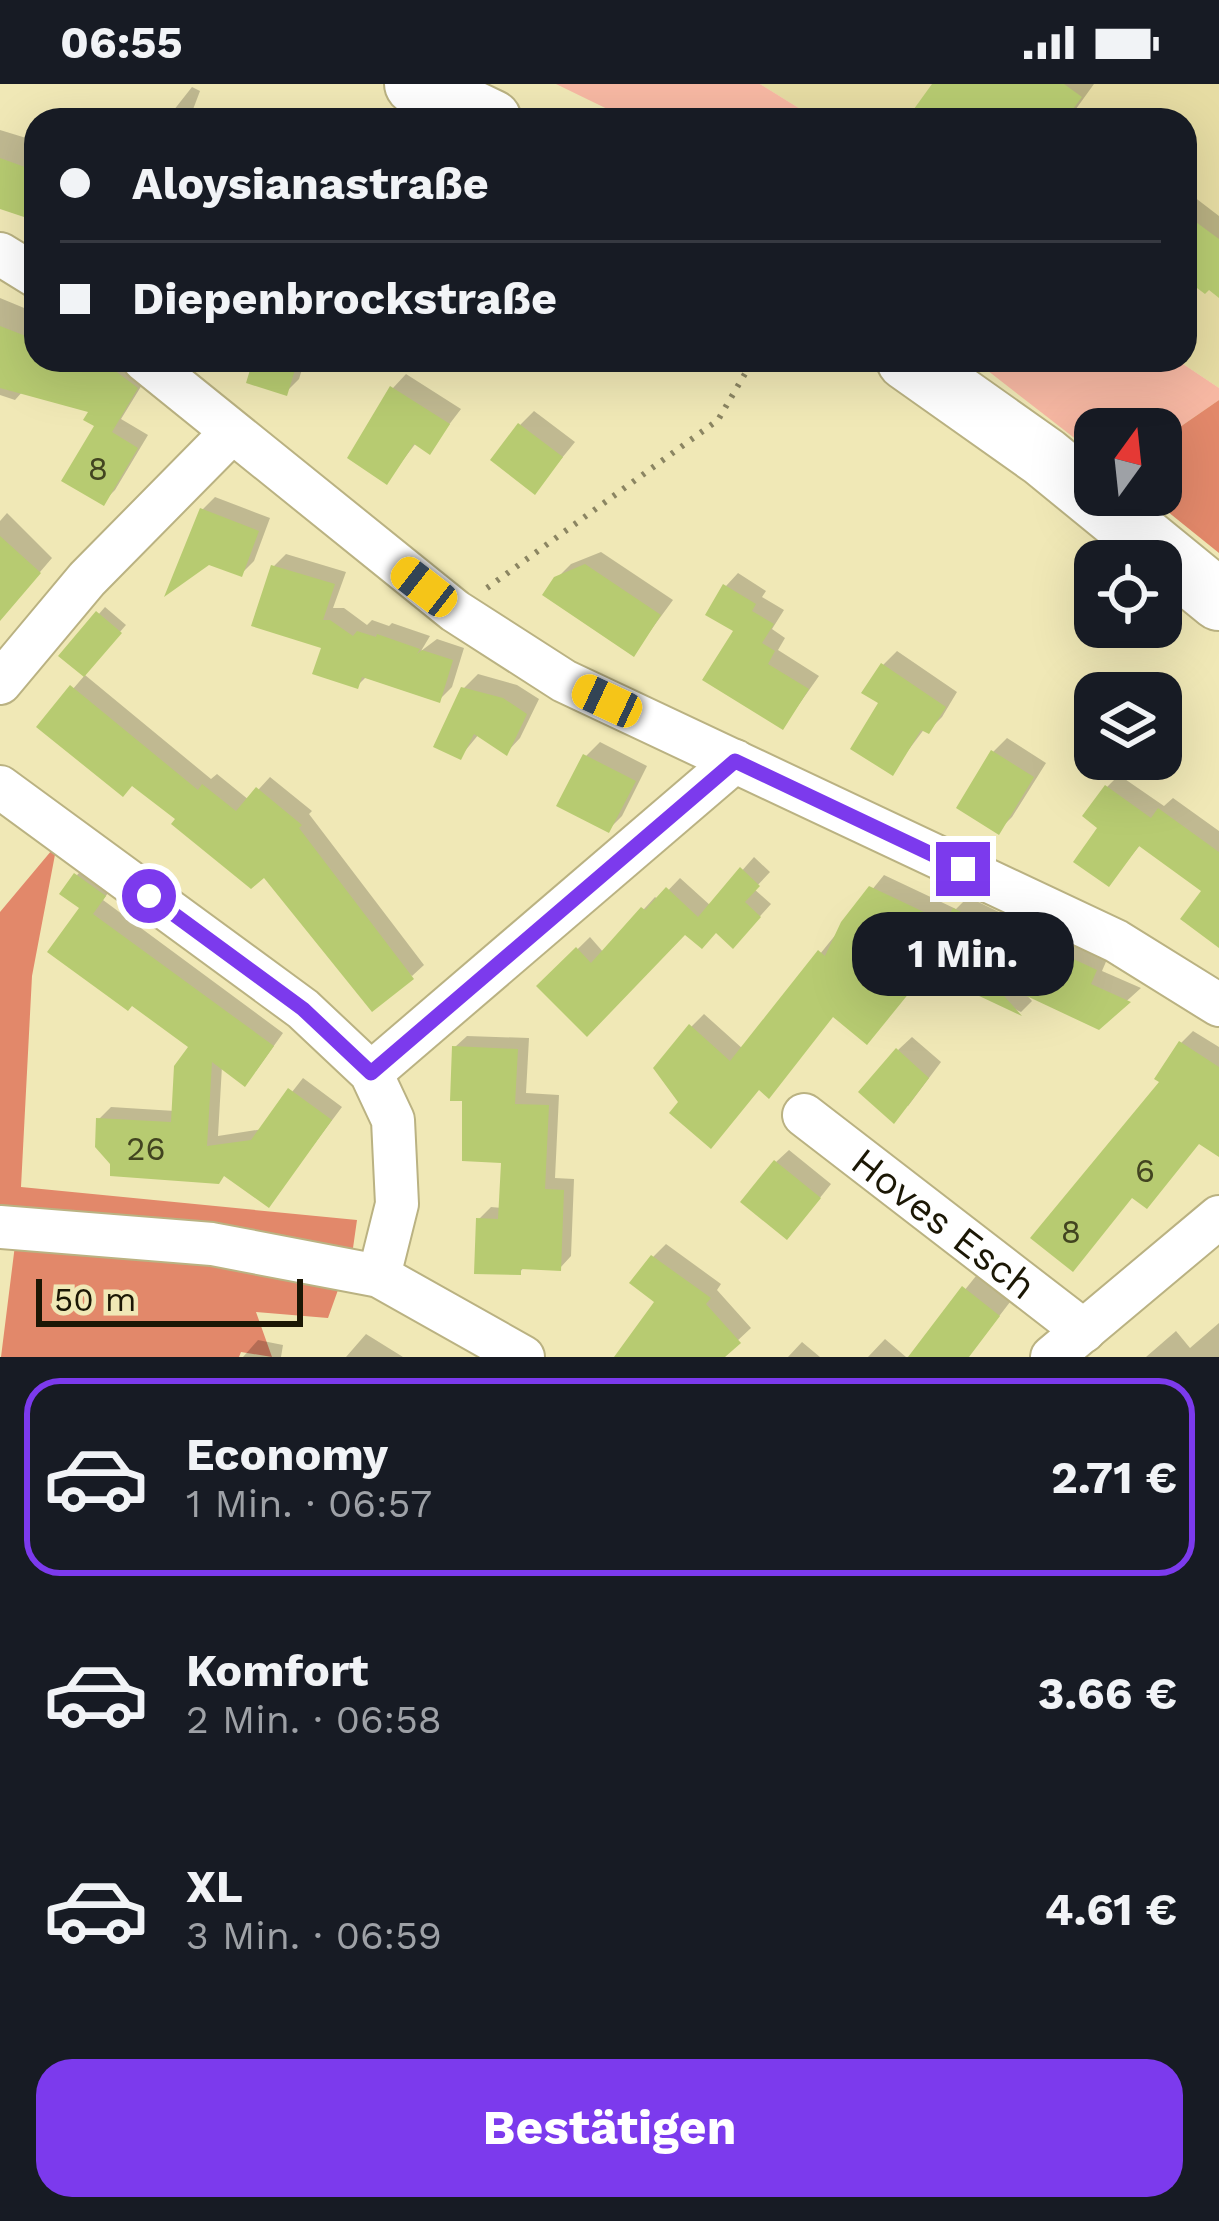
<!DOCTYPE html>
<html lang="de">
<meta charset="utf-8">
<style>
body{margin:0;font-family:"Work Sans",sans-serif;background:#242831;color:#f1f3f6;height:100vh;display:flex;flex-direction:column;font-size:45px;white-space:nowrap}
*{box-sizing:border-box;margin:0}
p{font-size:39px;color:#9ea1a6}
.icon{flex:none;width:66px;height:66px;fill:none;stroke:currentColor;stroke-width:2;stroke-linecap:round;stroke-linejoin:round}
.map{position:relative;height:1273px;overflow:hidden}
.drawer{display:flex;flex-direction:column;background:#171b24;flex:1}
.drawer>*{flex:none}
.guide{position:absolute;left:24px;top:24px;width:1173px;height:264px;border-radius:36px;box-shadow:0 12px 48px #0002;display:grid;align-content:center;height:264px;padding:0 36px;background:#171b24}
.needle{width:78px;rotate:15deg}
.fabs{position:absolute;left:1074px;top:324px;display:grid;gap:24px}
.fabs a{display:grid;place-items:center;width:108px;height:108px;border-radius:24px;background:#171b24;box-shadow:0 12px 48px #0002;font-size:60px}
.scale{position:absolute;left:36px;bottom:30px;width:267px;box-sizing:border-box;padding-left:12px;border:6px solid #1b1705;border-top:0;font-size:33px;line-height:42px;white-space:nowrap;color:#1b1705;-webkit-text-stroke:9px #f0e8b6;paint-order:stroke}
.end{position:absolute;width:54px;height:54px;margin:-27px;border:15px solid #7c3aed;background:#fff;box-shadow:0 0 0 6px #fff}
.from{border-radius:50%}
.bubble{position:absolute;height:84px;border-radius:36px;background:#171b24;box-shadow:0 12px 48px #0002;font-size:39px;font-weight:700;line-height:84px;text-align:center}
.car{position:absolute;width:36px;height:72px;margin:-36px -18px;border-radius:15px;box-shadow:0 0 9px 3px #0007;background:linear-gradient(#f5c518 24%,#345 0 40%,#f5c518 0 76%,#345 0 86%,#f5c518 0)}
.guide b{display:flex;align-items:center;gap:42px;height:114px;font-size:45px}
.guide b+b{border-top:3px solid #363941}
.guide i{width:30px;height:30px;background:#f1f3f6}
ul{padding:21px 0 0;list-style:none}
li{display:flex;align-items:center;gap:36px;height:198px;margin:0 24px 18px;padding:0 12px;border:6px solid transparent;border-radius:36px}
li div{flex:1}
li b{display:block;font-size:45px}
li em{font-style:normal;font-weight:700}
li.on{border-color:#7c3aed}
li>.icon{width:108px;height:108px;stroke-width:1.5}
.primary-button{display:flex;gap:24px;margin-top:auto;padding:24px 36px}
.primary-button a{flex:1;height:138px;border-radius:36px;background:#7c3aed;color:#fff;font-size:48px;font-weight:700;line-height:138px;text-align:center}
.status{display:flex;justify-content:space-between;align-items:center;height:84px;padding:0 60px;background:#171b24;direction:ltr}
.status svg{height:33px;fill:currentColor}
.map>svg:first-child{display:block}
</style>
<div class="status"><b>06:55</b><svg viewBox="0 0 49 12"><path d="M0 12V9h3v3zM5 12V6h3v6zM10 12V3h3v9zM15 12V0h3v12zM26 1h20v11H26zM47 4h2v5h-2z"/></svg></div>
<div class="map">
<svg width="1219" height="1273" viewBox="0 0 1219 1273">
<rect width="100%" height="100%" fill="#f0e8b6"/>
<path fill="#e6dca3" d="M760,0h459v304l-42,-28h8v-240h-367z"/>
<path fill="#f7b8a3" d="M556,0h204l58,36h-188z
M974,276h203l42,28v12l-42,29 -16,25v-25h-66v25z"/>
<path fill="#e2886a" d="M1219,316v153l-72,-58h14v-41l16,-25z
M57,760l-25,132 -11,211 336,33 -4,28 -25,70 -72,-6 16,45 -31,-5 -2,5h-238l14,-112 -15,-1v-332z"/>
<path fill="#0003" d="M936,0h158l-26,36h-158z
M192,3l8,4 -11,29h-23z
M0,46l36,11v77l-36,-13z
M1185,74l10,8 -10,14z
M1185,106l34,26v78l-34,-32z
M0,214l29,12 -3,10 10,4v36h93l19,15 -27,44 27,16 -33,55 -12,12 -5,-77 -6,-15 -69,-19 -8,9 -15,-5z
M256,276h49l-6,19 -13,13z
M406,290l55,35 -32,42 -13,-8 -29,38 6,-93z
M534,327l41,31 -40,49 -15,-66z
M215,413l55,21 -16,43 -13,13 -39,-64z
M7,429l45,45 -30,35 -22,6v-78z
M601,468l72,48 -39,53 -78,-74 15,-15z
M286,470l60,18 -13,36h11l23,17 5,-5 17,6 3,-3 38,13 -9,15 16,-12 27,9 -12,39 -12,12 -72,-24 -11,11 -32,-40 -51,-80z
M738,489l28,18 -4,6 22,13 -12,19 13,9 -7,12 41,26 -36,51 -46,-97 -11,-44z
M105,523l21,18 -42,48 -21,-18z
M897,567l60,41 -15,25 -14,14 -3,-3 -33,44 -10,-69 1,-38z
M478,590l39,11 22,14 -19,39 -13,14 -28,-18 -19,23 4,-69z
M85,591l126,104 6,-5 32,26 21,-23 42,34 -3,3 115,151 -12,11 -279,-193 -92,-57z
M1007,654l39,25 -34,54 -14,14 -5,-79z
M600,658l47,24 -25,50 -14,14 -22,-74z
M1119,691l45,31 9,-8 46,33v111l-14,-51 -64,-47 -32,39 -8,-56 6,-40z
M754,773l16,15 -16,17 17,15 -26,29 -60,-2 -145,55 50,-49 14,16 51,-56 4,3 21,-22 31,28z
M89,779l26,20 -12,17 180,133 -27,38 -34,-5 -4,70 45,-7 40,-51 39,29 -73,97 -44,-31 -126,-54 12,-12 64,4 17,-65 -109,-139 -6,-32z
M884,791l72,34 12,-12 35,17 -5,11 57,26 13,-13 40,19 -6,14 39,17 -42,38 -76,-35 9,10 -11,11 -90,-42 -14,15 -83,29 -74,73 -78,15 -25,-34 35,-42 12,-12 39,35z
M1193,947l26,16v107l-55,-72 17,-39z
M467,952l62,2 -3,55 33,2 -4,83 19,1 -3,77 -11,12 -35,-2 -5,6 -41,-53 12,-12 11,1 3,-47 -40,-62 -10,-52z
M912,953l29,25 -33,44 -10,-56z
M789,1066l42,34 -32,40 -23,-62z
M666,1160l55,40 -4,6 34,38 -31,29h-24l-13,-14 -10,14h-55l40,-55 -5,-45z
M976,1192l34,26 -42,55h-57z
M1219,1239v34h-73l30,-26 14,17z
M366,1250l37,23h-57z
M885,1255l21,18h-38z
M258,1256l25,5 -2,12h-38z
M802,1258l18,15h-32z"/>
<path fill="#b7cb71" d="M932,0h132l18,13 -17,23h-159z
M0,74l36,13v50l-36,-12z
M1185,130l34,25v59l-10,-8 -4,4 -20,-15z
M0,242l36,14v20h65l37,28 -26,44 26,16 -34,58 -43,-25 33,-55 -11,-6 5,-8 -88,-24z
M253,276h45l-11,36 -41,-13z
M390,302l60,38 -20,31 -16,-11 -27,41 -40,-27z
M518,339l45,34 -28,38 -45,-35z
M200,424l59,23 -17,46 -33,-12 -45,32z
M0,452l41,37 -41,48z
M585,480l76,51 -27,42 -92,-62 12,-18z
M271,481l64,19 -12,36h7l23,16 4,-5 19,6 1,-3 43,15 -3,5 5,-4 31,10 -13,43 -78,-26 -4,12 -46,-15 9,-26 -70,-22z
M723,500l33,20 -4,7 22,13 -12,19 13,8 -7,13 41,25 -26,41 -81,-50 31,-49 -28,-16z
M96,527l26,22 -38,44 -26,-21z
M881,579l65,44 -17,27 -8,-4 -28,46 -43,-27 28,-46 -17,-10z
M70,601l128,105 4,-6 34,27 20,-24 46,38 -3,3 115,151 -42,33 -108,-134 -13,11 -80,-65 4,-5 -43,-33 -9,11 -87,-70z
M461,603l42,11 24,16 -20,42 -33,-22 -13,26 -28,-13z
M991,666l43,27 -35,58 -43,-27z
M583,670l53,27 -27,52 -53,-27z
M1105,701l46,33 7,-10 61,44v96l-39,-29 21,-28 -62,-45 -30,41 -36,-25 24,-34 -15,-12z
M740,783l20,19 -15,16 16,15 -28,32 -17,-16 -14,16 -17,-14 -98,102 -51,-51 40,-39 15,16 50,-56 4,3 21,-23 32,30z
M74,789l32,23 -13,18 181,132 -29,41 -33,-25 -5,84 44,-6 37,-52 44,32 -63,88 -45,-32 -5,8 -109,-8v-12l-15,-17 1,-29 75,4 3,-56 14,-19 -56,-41 -4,5 -81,-59 32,-44 -20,-14z
M869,802l76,36 8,-14 40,19 -5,11 57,26 7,-15 45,21 -6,14 40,18 -32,28 -111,-52 34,38 -96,-45 -9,18 -3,-2 -47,58 -34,-28 -64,82 -10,-9 -48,59 -42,-36 9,-11 -25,-34 36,-44 41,37 88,-111 7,6 16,-34z
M1179,957l40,26v90l-20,-13 -52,65 -15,-11 -59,74 -43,-34 129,-156 -5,-3z
M452,962l66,3 -3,55 34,1 -4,84 19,1 -3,81 -40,-2v6l-47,-1 2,-56 22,1 3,-56 -39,-2v-60h-12z
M896,964l33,30 -35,46 -36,-32z
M774,1076l47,38 -34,42 -47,-38z
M651,1171l60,43 -5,6 35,39 -16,14h-111l40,-55 -25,-19z
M962,1202l38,30 -31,41h-61z"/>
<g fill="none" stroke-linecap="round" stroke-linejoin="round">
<g stroke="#bab282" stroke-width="46">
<g id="minor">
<path d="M0,170l36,22"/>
<path d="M144,276l311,251 109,70 552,260 103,64"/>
<path d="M0,599l87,-104 145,-147"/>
<path d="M0,703l303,222 68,64 22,47 4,84 -18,72"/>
<path d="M371,989l364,-312"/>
<path id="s1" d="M804,1031l280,216"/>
<path d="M0,1143l212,17 167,32 144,81"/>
<path d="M1052,1273l167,-140"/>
</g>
</g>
<g stroke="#bab282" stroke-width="64">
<path id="secondary" d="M415,0l76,36
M907,276l137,97 175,143"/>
</g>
<path stroke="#8b8562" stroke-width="6" stroke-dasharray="3 9" stroke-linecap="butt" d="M487,504l231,-168 35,-60"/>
<use href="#minor" stroke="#fff" stroke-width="42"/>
<use href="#secondary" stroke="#fff" stroke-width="60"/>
</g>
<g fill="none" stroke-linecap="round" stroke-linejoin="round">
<path stroke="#7c3aed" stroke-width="15" d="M149,812l154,113 68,64 364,-312 228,108"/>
</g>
<g text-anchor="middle" stroke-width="9" stroke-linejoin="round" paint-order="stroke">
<g font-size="33" fill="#424420">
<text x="98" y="396">8</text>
<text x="146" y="1076">26</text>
<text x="1145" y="1098">6</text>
<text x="1071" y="1159">8</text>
</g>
<g font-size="39" fill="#1b1705" stroke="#f0e8b6">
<text dy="14" stroke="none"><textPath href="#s1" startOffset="177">Hoves Esch</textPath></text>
</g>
</g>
</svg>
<div class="fabs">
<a><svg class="needle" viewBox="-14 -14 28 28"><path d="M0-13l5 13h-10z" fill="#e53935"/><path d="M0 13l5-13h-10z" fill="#9ea1a6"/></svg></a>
<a><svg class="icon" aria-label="locate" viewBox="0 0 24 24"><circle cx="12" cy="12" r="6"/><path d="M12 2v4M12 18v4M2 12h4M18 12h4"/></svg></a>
<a><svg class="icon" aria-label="layers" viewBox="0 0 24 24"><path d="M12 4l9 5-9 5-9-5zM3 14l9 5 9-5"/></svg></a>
</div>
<div class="scale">50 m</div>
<i class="end from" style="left:149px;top:812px"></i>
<i class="end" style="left:963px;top:785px"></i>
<div class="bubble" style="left:852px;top:828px;width:222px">1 Min.</div>
<i class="car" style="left:424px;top:503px;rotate:308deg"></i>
<i class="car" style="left:607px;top:617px;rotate:295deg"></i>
<div class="guide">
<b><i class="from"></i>Aloysianastraße</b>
<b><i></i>Diepenbrockstraße</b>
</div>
</div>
<section class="drawer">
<ul>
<li class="on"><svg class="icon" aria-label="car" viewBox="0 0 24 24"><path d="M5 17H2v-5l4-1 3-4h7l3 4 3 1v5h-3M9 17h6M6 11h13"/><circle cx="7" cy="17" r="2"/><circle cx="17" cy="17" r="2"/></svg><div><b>Economy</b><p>1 Min. · 06:57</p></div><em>2.71 €</em></li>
<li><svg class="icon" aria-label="car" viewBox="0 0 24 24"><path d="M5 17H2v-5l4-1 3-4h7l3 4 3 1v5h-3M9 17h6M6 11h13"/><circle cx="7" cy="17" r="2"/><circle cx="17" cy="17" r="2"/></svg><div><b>Komfort</b><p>2 Min. · 06:58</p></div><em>3.66 €</em></li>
<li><svg class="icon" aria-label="car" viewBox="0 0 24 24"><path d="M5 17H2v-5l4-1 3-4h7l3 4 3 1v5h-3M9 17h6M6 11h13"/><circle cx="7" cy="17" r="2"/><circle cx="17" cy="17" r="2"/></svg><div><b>XL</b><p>3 Min. · 06:59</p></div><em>4.61 €</em></li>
</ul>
<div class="primary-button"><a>Bestätigen</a></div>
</section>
